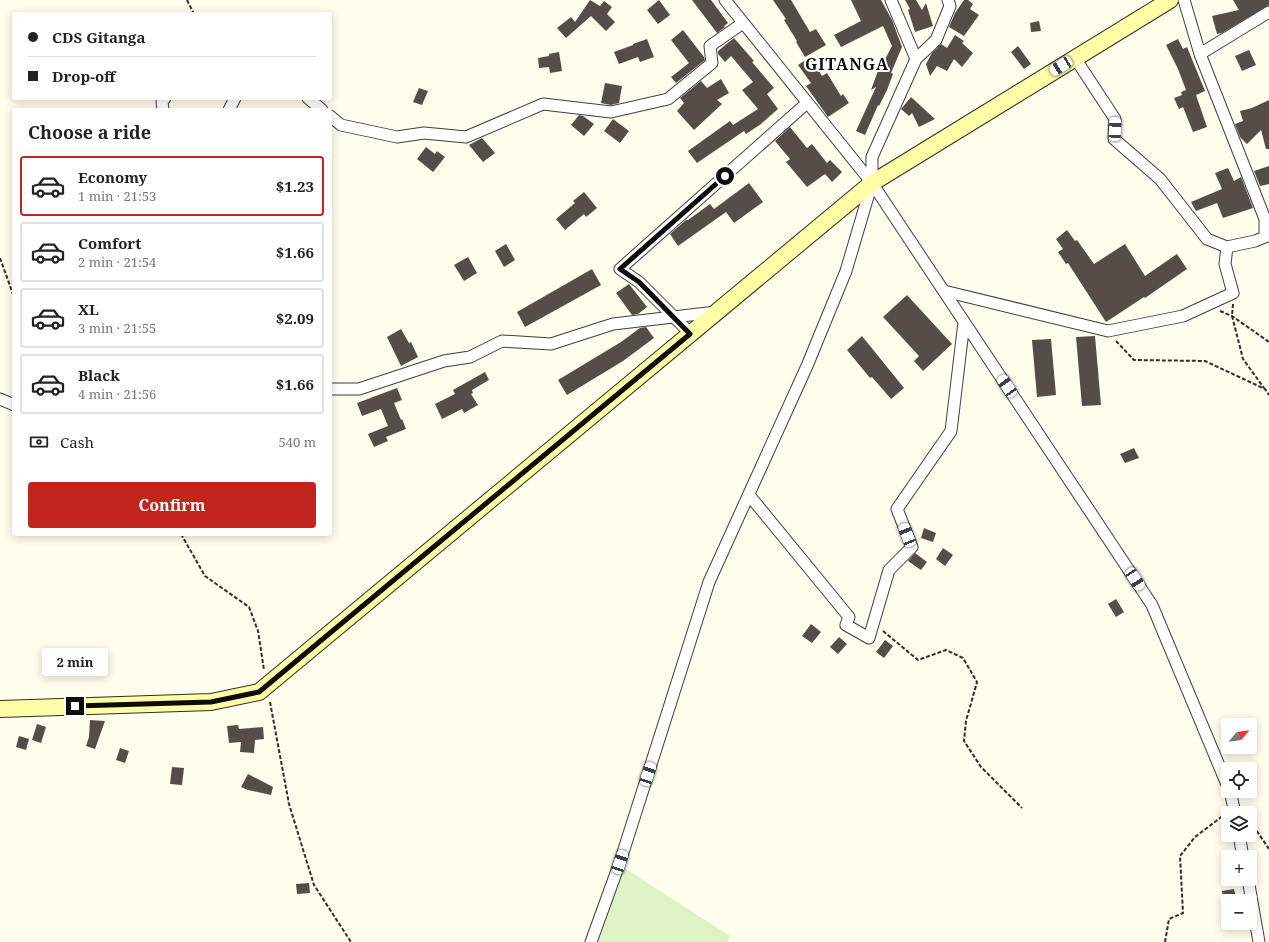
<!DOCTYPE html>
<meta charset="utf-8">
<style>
body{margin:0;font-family:"Noto Serif",serif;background:#f6f6f6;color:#222;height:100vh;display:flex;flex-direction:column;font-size:15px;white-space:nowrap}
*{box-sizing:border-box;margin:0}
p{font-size:13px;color:#767676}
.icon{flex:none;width:22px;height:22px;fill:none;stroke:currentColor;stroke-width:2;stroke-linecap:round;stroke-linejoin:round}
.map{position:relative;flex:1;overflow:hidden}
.sheet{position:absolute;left:12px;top:108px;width:320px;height:428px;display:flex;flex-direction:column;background:#fff;border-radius:4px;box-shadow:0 2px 10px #0003}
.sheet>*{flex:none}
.banner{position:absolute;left:12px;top:12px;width:320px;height:88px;border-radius:4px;box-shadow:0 2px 10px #0003;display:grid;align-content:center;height:88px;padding:0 16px;background:#fff}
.needle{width:26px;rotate:61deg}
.buttons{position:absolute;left:1221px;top:718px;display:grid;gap:8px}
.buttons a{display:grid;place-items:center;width:36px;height:36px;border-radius:4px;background:#fff;box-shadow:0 2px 10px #0003;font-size:20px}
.end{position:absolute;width:18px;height:18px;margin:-9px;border:5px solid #0c0c0c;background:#fff;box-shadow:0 0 0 2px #fff}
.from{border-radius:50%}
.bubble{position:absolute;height:28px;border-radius:4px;background:#fff;box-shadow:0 2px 10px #0003;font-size:13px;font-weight:700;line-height:28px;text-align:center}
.car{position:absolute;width:12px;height:24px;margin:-12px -6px;border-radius:5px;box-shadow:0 0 3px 1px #0007;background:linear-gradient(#fff 24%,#345 0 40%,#fff 0 76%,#345 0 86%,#fff 0)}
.banner b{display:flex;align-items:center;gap:14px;height:38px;font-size:15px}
.banner b+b{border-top:1px solid #e0e0e0}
.banner i{width:10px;height:10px;background:#222}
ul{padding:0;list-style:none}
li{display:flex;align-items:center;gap:12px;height:60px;margin:0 8px 6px;padding:0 8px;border:2px solid #e0e0e0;border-radius:4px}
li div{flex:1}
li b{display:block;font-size:15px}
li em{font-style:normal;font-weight:700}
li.on{border-color:#c2241e}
li>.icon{width:36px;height:36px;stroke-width:1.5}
h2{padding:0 16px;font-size:18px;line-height:48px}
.pay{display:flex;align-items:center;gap:10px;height:44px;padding:0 16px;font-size:15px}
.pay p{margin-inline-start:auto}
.cta{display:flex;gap:8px;margin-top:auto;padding:8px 16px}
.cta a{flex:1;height:46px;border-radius:4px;background:#c2241e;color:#fff;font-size:16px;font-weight:700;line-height:46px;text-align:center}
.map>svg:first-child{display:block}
</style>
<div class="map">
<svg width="1269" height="942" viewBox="0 0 1269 942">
<rect width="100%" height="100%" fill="#fffdeb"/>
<path fill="#def2c5" d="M624,868l106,68 -3,6h-131z"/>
<path fill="#554e48" d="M590,0l10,6 4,-5 8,6 -5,7 8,8 -9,9 -15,-15 -25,22 -9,-10 14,-11 4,5z
M659,0l11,15 -12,9 -11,-14z
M692,0h19l17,23 -4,3 1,1 -8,6z
M773,0h18l19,32 6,-3 10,16 -21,12 -9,-15 1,-1 -13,-21 2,-1z
M851,0h30l11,20 10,27 -11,26 2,1 -6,16 -8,16 -1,-1 -13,30 -9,-4 20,-44 -5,3 8,-22 1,1 12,-23 -9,-20 -42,21 -7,-12 27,-14z
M905,0h11l6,10 4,-7 7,23 -18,6 -7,-22 2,-1z
M964,0h4l5,4 -3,5 9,6 -15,21 -15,-9 6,-14z
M1233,0h36v5l-47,28 -5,1 -5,-18 27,-6z
M1039,21l2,10 -10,1 -1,-9z
M683,30l21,27 1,3 -29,23 -5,-6 18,-14 -18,-23z
M955,35l9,6 -2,2 11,10 -11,14 -8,-8 -7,12 -10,-5 -7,10 -4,-12 6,-11 9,-9 6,4z
M734,38l20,23 -2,1 22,26 -7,6 11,15 -17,15 -15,10 -2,-3 -47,32 -9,-12 42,-30 3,4 25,-16 -16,-19 11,-8 -22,-26 -6,6 -7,-8v-3z
M647,39l7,18 -14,5 -2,-5 -19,7 -5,-12 19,-7v-1z
M1178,39l5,10 4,-2 18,44 -9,4 11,32 -14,5 -10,-25 -4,2 -5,-11 8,-3 -1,-3 5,-2 -8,-21 -12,-24z
M1018,46l13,18 -7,5 -13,-17z
M1249,50l7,15 -14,6 -7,-15z
M559,52l3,19 -12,2 -1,-6 -10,1 -1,-10 11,-2v-2z
M810,57l12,19 5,-3 14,23 2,-2 6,9 -21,14 -22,-31 5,-3 -13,-18z
M721,79l8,14 -12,7 5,4 -28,26 -17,-19 7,-8 -4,-5 21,-17 6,7z
M605,83l17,3 -3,17 -8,2 -10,-2z
M419,88l9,3 -6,14 -9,-3z
M911,97l24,22 -16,8 -7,-14 -3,3 -8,-7z
M1269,100v49h-3l-5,-19 -14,14 -7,-7 -5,-13 8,-3 -3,-10 12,-3z
M579,115l4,1 11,8 -10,12 -13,-11z
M613,119l16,12 -9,12 -16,-12z
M790,127l17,21 5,-4 15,19 3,-3 12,12 -10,10 -7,-8 -18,13 -21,-25 4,-3 -15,-18z
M482,138l13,15 -12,9 -14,-17z
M426,147l9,7 2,-3 8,6 -12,15 -16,-13z
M1269,166v18l-9,2 -6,-15z
M1228,168l6,13 7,-4 12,31 -30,10 -6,-15 -21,8 -5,-9 31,-13 -7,-16z
M749,183l14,19 -29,21 -8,-11 -48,34 -8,-12 16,-14h2l22,-16 4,5z
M584,192l13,16 -11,9 -2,-3 -19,16 -9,-11 19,-16 -2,-2z
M1067,230l8,11 2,-1 17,24 31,-20 20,32 32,-22 10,15 -42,29 -1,-1 -38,25 -38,-59 -2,1 -8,-12 5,-3 -7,-10z
M506,244l9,16 -11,7 -9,-16z
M468,257l9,16 -13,8 -10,-16z
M592,269l9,16 -76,42 -8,-15z
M629,284l18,23 -9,7 -6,1 -16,-22z
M907,295l45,49 -29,27 -9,-10 5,-5 -36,-39z
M646,327l8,11 -31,23 -56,34 -9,-15 63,-38 19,-14z
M401,329l8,14 2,-1 7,15 -17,9 -14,-29z
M862,336l42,52 -13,11 -19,-22 -2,1 -23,-28z
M1095,336l6,69 -19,1 -6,-69z
M1051,339l5,56 -19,2 -5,-57z
M485,372l4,8 -17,10 1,3 -2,1 7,11 -14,8 -2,-4 -20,10 -7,-15 20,-10 -2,-4z
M397,388l5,12 -8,3 7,17 1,-1 4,10 -20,8 2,4 -14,6 -6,-13 20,-8 -7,-17 -19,7 -5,-13z
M1134,448l5,10 -14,5 -5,-9z
M924,528l12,5 -3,9 -12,-4z
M943,548l10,7 -8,11 -9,-7z
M915,553l12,9 -6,8 -13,-9z
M1116,599l8,13 -8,5 -8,-13z
M811,624l10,8 -9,11 -10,-7z
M839,637l8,7 -9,10 -8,-7z
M885,640l8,6 -9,12 -8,-6z
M90,720l15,1 -10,28 -9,-3 3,-9z
M37,724l9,3 -5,16 -9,-3z
M238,725l1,4 24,-2 1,12 -9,1 -1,13 -14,-1 1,-10 -12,1 -2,-17z
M19,736l10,3 -3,11 -10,-3z
M120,748l9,3 -4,12 -9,-3z
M172,767l12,1 -2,17 -12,-1z
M248,774l25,13 -2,8 -23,-5 -7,-3z
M309,883l1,10 -13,1 -1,-10z
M1234,889l2,9 -12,3 -2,-10z"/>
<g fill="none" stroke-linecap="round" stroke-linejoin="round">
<g stroke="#3f3f3f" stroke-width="13">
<path id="street" d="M725,0l147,183 280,422 76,182
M891,0l25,59
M1200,54l69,-42
M1075,58l40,61 -1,20 46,40 47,60 20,8 28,-6 10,-4v-18l-65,-165 -16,-54
M308,98l14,12
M163,110l-1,-8 3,-4
M229,110l6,-12
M330,116l11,9 56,12 27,-4 42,4 77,-33 68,8 57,-13 44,-36 -2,-17 33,-23
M944,291l164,40 75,-15 50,-23 -8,-29 2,-17
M690,333l-51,-51 -19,-13 187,-166
M330,389h29l85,-28 26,-4 32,-16 49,3 62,-20 103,-12
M0,399l14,6
M749,495l100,122 -3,8 23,13 20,-68 23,-23 -15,-38 54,-78 13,-109
M1230,791l5,22
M1239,835l4,22
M1248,879l11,63
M591,942l29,-80 89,-280 98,-216 39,-95 26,-88v-26l44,-98 20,-19 14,-34 -2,-6"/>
</g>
<g stroke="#2e2e2e" stroke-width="18">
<path id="secondary" d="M0,709l211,-7 48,-10 613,-509 298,-183"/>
</g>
<path stroke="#2e2e2e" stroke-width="2" stroke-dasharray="4 2" stroke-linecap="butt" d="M187,0l7,14
M0,258l14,39
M1233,304l-1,12 11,43 21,29
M1220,311l12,5 37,26
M1116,341l18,19 71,1 60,28 4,6
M181,534l24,42 44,31 9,24 6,39
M883,631l35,29 28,-10 17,8 14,24 -11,39 -2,20 17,26 41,41
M270,702l19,102 25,81 37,57
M1250,821l19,28
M1165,942l4,-23 14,-6 -3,-57 15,-19 29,-22"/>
<use href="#street" stroke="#fff" stroke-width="11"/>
<use href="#secondary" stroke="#fffda6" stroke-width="16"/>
</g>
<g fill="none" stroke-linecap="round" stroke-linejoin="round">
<path stroke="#0c0c0c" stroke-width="5" d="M75,706l136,-4 48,-10 431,-358 -51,-52 -19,-13 105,-93"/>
</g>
<g text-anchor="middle" stroke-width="4" stroke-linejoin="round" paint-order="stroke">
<g font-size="16" font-weight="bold" letter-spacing="1" fill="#0c0c0c" stroke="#fff">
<text x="847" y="70">GITANGA</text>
</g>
</g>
</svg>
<div class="buttons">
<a><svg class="needle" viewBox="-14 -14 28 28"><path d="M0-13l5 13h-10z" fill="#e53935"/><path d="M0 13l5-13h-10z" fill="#767676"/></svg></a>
<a><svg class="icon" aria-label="locate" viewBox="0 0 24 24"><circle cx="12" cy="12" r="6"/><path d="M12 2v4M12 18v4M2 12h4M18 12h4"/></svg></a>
<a><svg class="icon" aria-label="layers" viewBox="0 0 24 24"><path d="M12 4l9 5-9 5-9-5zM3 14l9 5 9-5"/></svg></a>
<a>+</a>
<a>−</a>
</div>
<i class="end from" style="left:725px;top:176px"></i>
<i class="end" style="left:75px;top:706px"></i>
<div class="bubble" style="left:42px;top:648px;width:66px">2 min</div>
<i class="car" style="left:1061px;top:66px;rotate:238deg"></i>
<i class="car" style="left:1115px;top:129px;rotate:2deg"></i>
<i class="car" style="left:1007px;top:386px;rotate:326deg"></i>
<i class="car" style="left:907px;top:535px;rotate:338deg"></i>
<i class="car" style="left:1135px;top:579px;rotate:147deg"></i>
<i class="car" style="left:648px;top:774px;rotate:18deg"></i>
<i class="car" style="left:620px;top:862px;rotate:18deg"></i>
<div class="banner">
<b><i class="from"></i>CDS Gitanga</b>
<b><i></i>Drop-off</b>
</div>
<section class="sheet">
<h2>Choose a ride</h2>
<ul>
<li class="on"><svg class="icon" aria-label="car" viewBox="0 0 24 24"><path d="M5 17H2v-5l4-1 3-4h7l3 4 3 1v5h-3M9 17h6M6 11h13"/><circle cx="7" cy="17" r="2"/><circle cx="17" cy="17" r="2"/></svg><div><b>Economy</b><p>1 min · 21:53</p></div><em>$1.23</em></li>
<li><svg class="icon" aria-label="car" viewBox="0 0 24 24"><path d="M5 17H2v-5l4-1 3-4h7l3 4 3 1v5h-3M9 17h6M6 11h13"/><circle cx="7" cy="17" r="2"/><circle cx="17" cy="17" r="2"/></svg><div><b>Comfort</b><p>2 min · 21:54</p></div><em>$1.66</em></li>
<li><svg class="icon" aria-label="car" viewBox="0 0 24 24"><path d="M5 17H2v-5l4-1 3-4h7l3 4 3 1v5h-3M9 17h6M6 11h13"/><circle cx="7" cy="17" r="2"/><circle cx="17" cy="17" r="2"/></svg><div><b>XL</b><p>3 min · 21:55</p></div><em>$2.09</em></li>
<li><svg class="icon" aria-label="car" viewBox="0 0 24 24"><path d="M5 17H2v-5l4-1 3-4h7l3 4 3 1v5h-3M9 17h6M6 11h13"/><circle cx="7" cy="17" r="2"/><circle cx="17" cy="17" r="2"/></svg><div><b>Black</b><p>4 min · 21:56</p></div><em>$1.66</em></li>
</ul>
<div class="pay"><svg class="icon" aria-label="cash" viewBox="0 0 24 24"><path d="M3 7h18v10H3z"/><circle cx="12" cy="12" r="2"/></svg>Cash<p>540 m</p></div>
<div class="cta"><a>Confirm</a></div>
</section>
</div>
